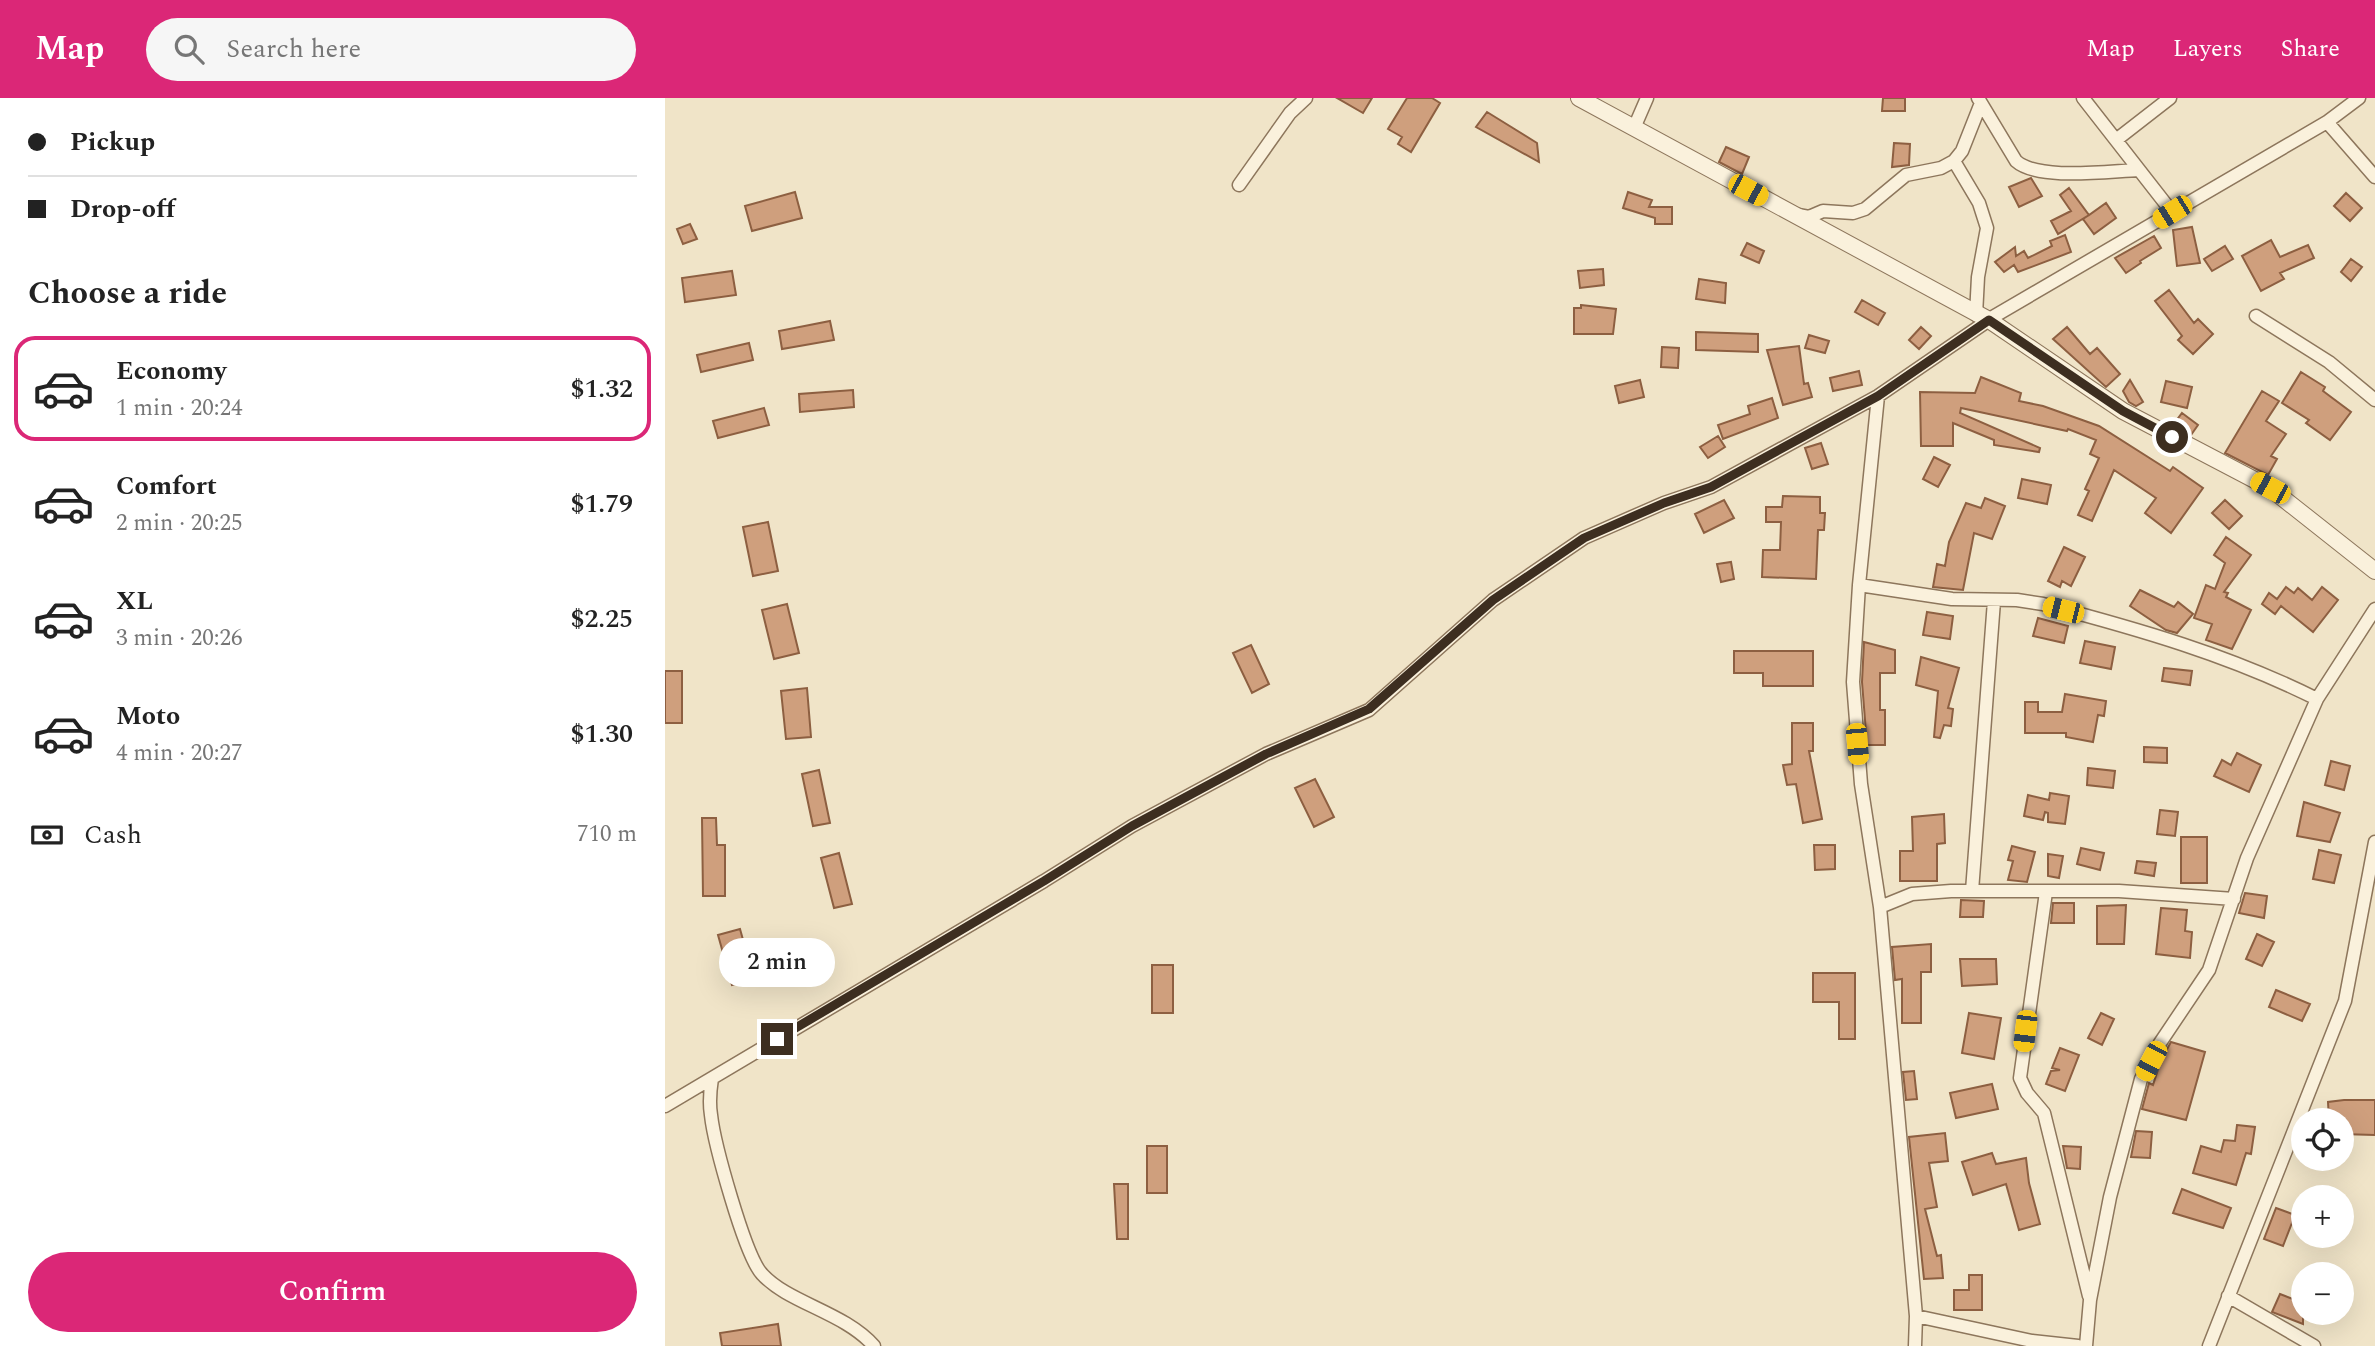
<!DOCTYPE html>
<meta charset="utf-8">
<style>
body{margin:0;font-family:Spectral,serif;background:#f6f6f6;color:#222;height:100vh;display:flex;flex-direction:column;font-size:26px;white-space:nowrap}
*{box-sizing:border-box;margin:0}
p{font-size:23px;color:#767676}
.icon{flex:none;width:38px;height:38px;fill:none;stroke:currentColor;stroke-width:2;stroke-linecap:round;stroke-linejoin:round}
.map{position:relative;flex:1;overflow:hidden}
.drawer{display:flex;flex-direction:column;background:#fff;width:665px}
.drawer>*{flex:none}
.hud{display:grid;align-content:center;height:154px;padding:0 28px;background:#fff}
.controls{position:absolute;left:1626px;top:1010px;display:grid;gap:14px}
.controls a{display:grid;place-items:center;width:63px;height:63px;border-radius:50%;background:#fff;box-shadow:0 7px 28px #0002;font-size:35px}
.end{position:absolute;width:32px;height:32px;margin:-16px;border:9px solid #3d2e20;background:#fff;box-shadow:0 0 0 4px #fff}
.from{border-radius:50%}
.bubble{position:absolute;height:49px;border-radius:24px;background:#fff;box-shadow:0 7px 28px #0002;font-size:23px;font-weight:600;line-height:49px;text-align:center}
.car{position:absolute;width:21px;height:42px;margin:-21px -10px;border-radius:9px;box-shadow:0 0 5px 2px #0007;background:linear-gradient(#f5c518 24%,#345 0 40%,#f5c518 0 76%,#345 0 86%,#f5c518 0)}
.hud b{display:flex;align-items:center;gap:24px;height:66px;font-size:26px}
.hud b+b{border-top:2px solid #e0e0e0}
.hud i{width:18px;height:18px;background:#222}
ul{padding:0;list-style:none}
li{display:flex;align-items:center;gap:21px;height:105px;margin:0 14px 10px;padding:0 14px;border:4px solid transparent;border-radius:21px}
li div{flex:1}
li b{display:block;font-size:26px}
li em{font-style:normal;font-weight:600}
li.selected{border-color:#db2777}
li>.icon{width:63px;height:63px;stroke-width:1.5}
h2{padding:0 28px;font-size:32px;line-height:84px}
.pay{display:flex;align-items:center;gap:18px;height:77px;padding:0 28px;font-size:26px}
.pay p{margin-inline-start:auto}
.primary-button{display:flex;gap:14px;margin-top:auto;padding:14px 28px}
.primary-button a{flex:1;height:80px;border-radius:42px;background:#db2777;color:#fff;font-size:28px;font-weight:600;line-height:80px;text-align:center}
header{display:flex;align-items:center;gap:42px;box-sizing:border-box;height:98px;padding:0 35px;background:#db2777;color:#fff}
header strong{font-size:33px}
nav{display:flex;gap:38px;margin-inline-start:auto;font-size:24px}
.search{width:490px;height:63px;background:#f6f6f6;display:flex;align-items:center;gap:18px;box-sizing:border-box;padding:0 24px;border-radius:38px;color:#767676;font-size:26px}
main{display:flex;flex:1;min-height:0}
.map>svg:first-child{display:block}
</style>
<header>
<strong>Map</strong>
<div class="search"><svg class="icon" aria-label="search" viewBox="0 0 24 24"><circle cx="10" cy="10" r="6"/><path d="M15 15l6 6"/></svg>Search here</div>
<nav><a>Map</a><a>Layers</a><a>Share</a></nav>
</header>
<main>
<section class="drawer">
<div class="hud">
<b><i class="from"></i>Pickup</b>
<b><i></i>Drop-off</b>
</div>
<h2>Choose a ride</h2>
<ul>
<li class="selected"><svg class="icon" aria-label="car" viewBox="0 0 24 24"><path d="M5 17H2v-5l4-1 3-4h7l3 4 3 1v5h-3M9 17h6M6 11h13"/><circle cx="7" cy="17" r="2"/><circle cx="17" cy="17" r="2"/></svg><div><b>Economy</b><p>1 min · 20:24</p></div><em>$1.32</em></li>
<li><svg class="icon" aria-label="car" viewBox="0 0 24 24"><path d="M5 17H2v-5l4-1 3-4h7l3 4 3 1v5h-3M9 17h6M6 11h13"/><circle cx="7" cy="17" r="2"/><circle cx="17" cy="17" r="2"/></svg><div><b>Comfort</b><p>2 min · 20:25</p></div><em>$1.79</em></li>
<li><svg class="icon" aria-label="car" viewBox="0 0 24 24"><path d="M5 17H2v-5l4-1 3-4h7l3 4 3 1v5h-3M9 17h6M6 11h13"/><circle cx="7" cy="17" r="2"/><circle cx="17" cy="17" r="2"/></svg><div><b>XL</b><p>3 min · 20:26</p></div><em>$2.25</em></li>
<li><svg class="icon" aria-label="car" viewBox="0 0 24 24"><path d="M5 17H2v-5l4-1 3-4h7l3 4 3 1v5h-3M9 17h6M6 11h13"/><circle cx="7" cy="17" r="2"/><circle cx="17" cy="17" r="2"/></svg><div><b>Moto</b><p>4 min · 20:27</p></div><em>$1.30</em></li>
</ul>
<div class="pay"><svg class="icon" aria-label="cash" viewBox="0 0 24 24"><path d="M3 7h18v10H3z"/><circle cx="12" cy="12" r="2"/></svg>Cash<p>710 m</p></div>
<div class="primary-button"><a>Confirm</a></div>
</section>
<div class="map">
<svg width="1710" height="1248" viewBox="0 0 1710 1248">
<rect width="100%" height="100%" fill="#f0e4c8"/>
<path fill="#cf9f7d" stroke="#8d5f41" stroke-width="2" d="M672,0h35l-9,15z
M742,0h25l8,5 -29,49 -13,-8 4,-7 -14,-8z
M1218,0h22v13h-23z
M822,14l50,31 2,19 -63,-35z
M1229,45l16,1 -1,21 -17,2z
M1061,49l23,10 -7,17 -23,-12z
M1366,80l11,18 -23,11 -10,-20z
M1404,90l20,27 17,-12 10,15 -22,16 -11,-15 6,-4 -31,19 -7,-13 20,-10 -11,-16z
M130,94l7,26 -50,13 -7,-25z
M963,94l24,8 -3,7h23v17h-17v-6l-32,-10z
M1681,95l16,15 -12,13 -16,-15z
M25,126l7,15 -14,5 -6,-15z
M1527,129l8,36 -23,3 -4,-36z
M1400,137l6,17 -53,20 -4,-7 -10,7 -9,-10 20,-15 1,9 8,-5 4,7 24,-12 -2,-5z
M1489,138l7,12 -21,13 1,2 -15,10 -11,-15z
M1606,142l9,17 28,-12 6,13 -34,15 4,6 -23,12 -19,-35z
M1082,145l17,8 -5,12 -18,-8z
M1560,148l8,13 -21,12 -8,-12z
M1686,161l11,8 -11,14 -10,-9z
M938,171l1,16 -24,3 -2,-17z
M67,173l4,24 -51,7 -3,-24z
M1034,181l27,4 -1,20 -29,-4z
M1504,192l25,33 4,-4 15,15 -20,20 -15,-14 4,-4 -27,-35z
M1197,202l23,13 -7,12 -23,-13z
M916,207l35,4 -3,25h-39v-26h7z
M165,223l4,19 -52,9 -3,-18z
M1256,229l10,9 -12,13 -10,-9z
M1402,229l23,27 7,-6 23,26 -14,13 -53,-48z
M1031,234l62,2v18l-62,-2z
M1144,237l20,6 -4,12 -20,-5z
M84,245l4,17 -52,12 -4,-17z
M1134,248l5,38 4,-1 4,14 -29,8 -16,-55z
M997,249l17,1 -1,20 -17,-1z
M1194,273l3,14 -29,6 -3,-13z
M1636,274l24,15 -2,4 28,21 -21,28 -24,-17 3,-3 -27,-17z
M1316,279l40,16 -2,8 24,5 56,20 71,45 3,-4 30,21 -32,45 -26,-20 11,-15 -42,-28 -22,51 -14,-6 11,-24 -4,-2 14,-31 -9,-4 6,-14 -28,-11 -1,2 -106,-23 -1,5 80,35 -1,4 -45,-7v-5l-41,-17v23h-32l-1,-54 55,1z
M975,282l4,17 -25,6 -4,-17z
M1465,282l13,22 -7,4 -7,-4 -6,-11z
M1501,283l26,6 -5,21 -26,-6z
M188,292l1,17 -54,5 -1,-18z
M1597,293l17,10 -13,20 20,13 -15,22 6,3 -9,16 -43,-22z
M1107,300l6,20 -55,21 -5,-14 32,-11 -2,-8z
M99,310l5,17 -51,13 -5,-17z
M1517,315l16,12 -7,10 -18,-10z
M1053,338l7,11 -17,11 -8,-11z
M1156,345l7,21 -16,5 -7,-21z
M1269,359l16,8 -12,22 -15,-8z
M1357,381l29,6 -4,19 -29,-6z
M1118,398l37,1v16h5l-1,17h-6l-2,49 -54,-2 1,-27h17l1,-28h-15v-15h16z
M1320,400l20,8 -13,33 -18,-6 -11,57 -30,-3 4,-23 8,2 4,-24 17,-39 15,5z
M1059,402l10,18 -30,15 -9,-19z
M1560,402l17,16 -13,13 -17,-16z
M103,424l10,49 -25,5 -10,-49z
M1561,439l25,18 -27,37 4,1 -2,4 25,13 -19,39 -26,-9 6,-16 -18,-6 12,-33 9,4 10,-26 -11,-8z
M1399,449l21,10 -14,29 -9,-5 -2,6 -12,-6z
M1066,464l3,17 -13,3 -4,-18z
M1621,489l8,6 4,-5 14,12 10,-13 16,13 -25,32 -32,-26 -6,8 -13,-10 7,-11 8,6z
M1475,492l34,17 4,-5 15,12 -16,19 -11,-3 -36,-24z
M122,506l12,49 -25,6 -12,-49z
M1262,514l26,4 -3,23 -27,-4z
M1373,520l30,8 -4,17 -31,-7z
M1420,543l30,6 -4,22 -31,-6z
M1199,544l31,8v23h-15v37h5v35h-18l-5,-63z
M586,547l18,39 -17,9 -19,-40z
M1069,553h79v35h-50v-13h-29z
M1256,559l38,11 -11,40 5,1 -2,17 -7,-1 -4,13 -6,-1 4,-46 -22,-6z
M1499,570l28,3 -2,14 -28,-4z
M0,573h17v52h-17z
M142,590l4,49 -25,2 -5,-48z
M1400,596l41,7 -2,15 -6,-1 -5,27 -27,-5v-4h-41v-31h13v10h24z
M1127,625h21v28h-4l13,68 -19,4 -7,-39 -9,1 -4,-20 9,-1z
M1479,649l23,1v15l-23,-1z
M1572,655l24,12 -12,27 -35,-16 8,-16 9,5z
M1666,663l19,5 -6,24 -19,-5z
M1423,670l27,3 -2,17 -26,-3z
M154,672l11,53 -17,3 -11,-52z
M650,681l19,38 -20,10 -19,-39z
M1385,695l19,3 -4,28 -17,-2v-9l-3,-1 -2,8 -19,-4 4,-21 21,5z
M1639,704l36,11 -10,29 -33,-6z
M1495,712l18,2 -3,24 -18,-2z
M1279,716l1,29 -8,1v37h-37v-30h13l-1,-34z
M37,720h14l1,27h8v51h-22z
M1516,739h26v46h-26z
M1149,747h21v24l-20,1z
M1347,748l23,6 -8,30 -19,-2 5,-19 -5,-1z
M1416,750l23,5 -4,17 -23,-6z
M1654,752l22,5 -7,28 -21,-4z
M174,755l13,51 -18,4 -13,-50z
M1383,756l15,2 -4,22 -11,-2z
M1472,763l19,2 -2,13 -19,-3z
M1580,795l22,3 -3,22 -25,-5z
M1296,802l23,1 -1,16h-23z
M1388,805h21v20h-23z
M1461,807l-2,39h-27v-38z
M1496,810l26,2 -2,21 7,1 -2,26 -34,-4z
M75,831l14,50 -22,6 -14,-50z
M1592,836l17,8 -12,24 -16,-7z
M1266,846v28h-10v51h-19v-44l-7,1 -3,-33z
M1295,861h36l1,25 -35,2z
M487,867h21v48h-21z
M1148,875h42v66h-16v-37h-26z
M1611,892l34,14 -8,17 -33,-14z
M1304,915l32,5 -7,41 -32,-6z
M1436,915l13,6 -12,26 -14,-7z
M1506,944l34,10 -19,68 -44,-11 7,-26 4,2 8,-25z
M1395,950l19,7 -14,36 -19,-7 5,-13 9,-1 -8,-2z
M1249,973l3,28 -11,1 -3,-28z
M1327,986l6,25 -42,9 -6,-25z
M1679,1002h31v35l-34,-1v-14h-12l-1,-18z
M1572,1027l18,2 -4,27 -5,-1 -10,32 -43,-12 8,-27 20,6 3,-12 11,1z
M1471,1033l16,1 -2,26 -19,-1z
M1280,1035l3,28 -19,2 8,44 -12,2 12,47 4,-1 2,23 -19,1 -15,-142z
M482,1048h20v47h-20z
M1398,1048l18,1 -1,22 -13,-1z
M1327,1055l4,11 30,-6 3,25 11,41 -21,6 -13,-46 -33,11 -11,-33z
M449,1086h14v55h-11z
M1517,1091l49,19 -8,20 -50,-15z
M1611,1110l19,7 -12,31 -19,-7z
M1304,1177h13v35h-28v-20h15z
M1615,1196l23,9v21l-31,-12z
M113,1226l3,22h-59l-2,-13z"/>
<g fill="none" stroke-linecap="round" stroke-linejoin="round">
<g stroke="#8d765c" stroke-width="15">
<path id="minor" d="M1313,0l38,63c22,20 93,10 123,9
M1418,0l89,114
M1662,24l48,55
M969,30l13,-30
M1451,42l54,-42
M1289,63l25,42 8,25 -9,49 -2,38
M574,87l51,-72 16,-15
M1133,117l11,2 14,-6 30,2 12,-4 41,-34 35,-7 13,-7 8,-10 19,-48
M1591,218l73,46 46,38
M1321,223l341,-199 32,-24
M1213,298l-19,189 -6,97 8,102 19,123 36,409 -1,30
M1194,487l93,14 65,1 26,4c95,25 186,51 274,95l58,-90
M1307,793l22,-290
M1381,794l-26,186 7,15 17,20 45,183
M1215,809l32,-13 39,-3h168l115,8
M47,980c-2,13 -3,25 -1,37 3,28 34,141 51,159 26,29 82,38 112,72
M0,1008l379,-225 88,-55 134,-72 103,-44 124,-110 91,-62 80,-35 47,-16 167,-91 111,-76
M1563,1198l86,50
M1251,1218l116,25 46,5
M1421,1248l4,-46 20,-103 31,-118 19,-36 49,-73 38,-112 70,-159
M1544,1248l136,-345 30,-159"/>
</g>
<g stroke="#8d765c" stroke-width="18">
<path id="tertiary" d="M914,0l410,222 134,91 147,77 105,83"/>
</g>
<use href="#minor" stroke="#faf1dc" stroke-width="12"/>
<use href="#tertiary" stroke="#faf1dc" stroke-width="16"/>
</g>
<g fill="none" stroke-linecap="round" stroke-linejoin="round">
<path stroke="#3d2e20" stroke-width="9" d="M112,941l267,-158 88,-55 134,-72 103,-45 124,-109 91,-62 80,-35 47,-16 167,-91 111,-76 134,91 49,26"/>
</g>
</svg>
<div class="controls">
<a><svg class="icon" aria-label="locate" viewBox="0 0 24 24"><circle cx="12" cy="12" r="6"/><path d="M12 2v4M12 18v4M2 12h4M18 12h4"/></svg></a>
<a>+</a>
<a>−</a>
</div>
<i class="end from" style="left:1507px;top:339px"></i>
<i class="end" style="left:112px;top:941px"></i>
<div class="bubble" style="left:54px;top:840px;width:116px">2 min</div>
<i class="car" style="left:1083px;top:92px;rotate:118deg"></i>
<i class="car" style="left:1507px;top:114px;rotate:238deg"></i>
<i class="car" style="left:1605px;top:390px;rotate:298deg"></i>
<i class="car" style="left:1398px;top:512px;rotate:284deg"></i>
<i class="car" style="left:1192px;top:646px;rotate:175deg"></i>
<i class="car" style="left:1360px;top:933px;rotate:187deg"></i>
<i class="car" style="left:1486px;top:963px;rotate:208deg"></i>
</div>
</main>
